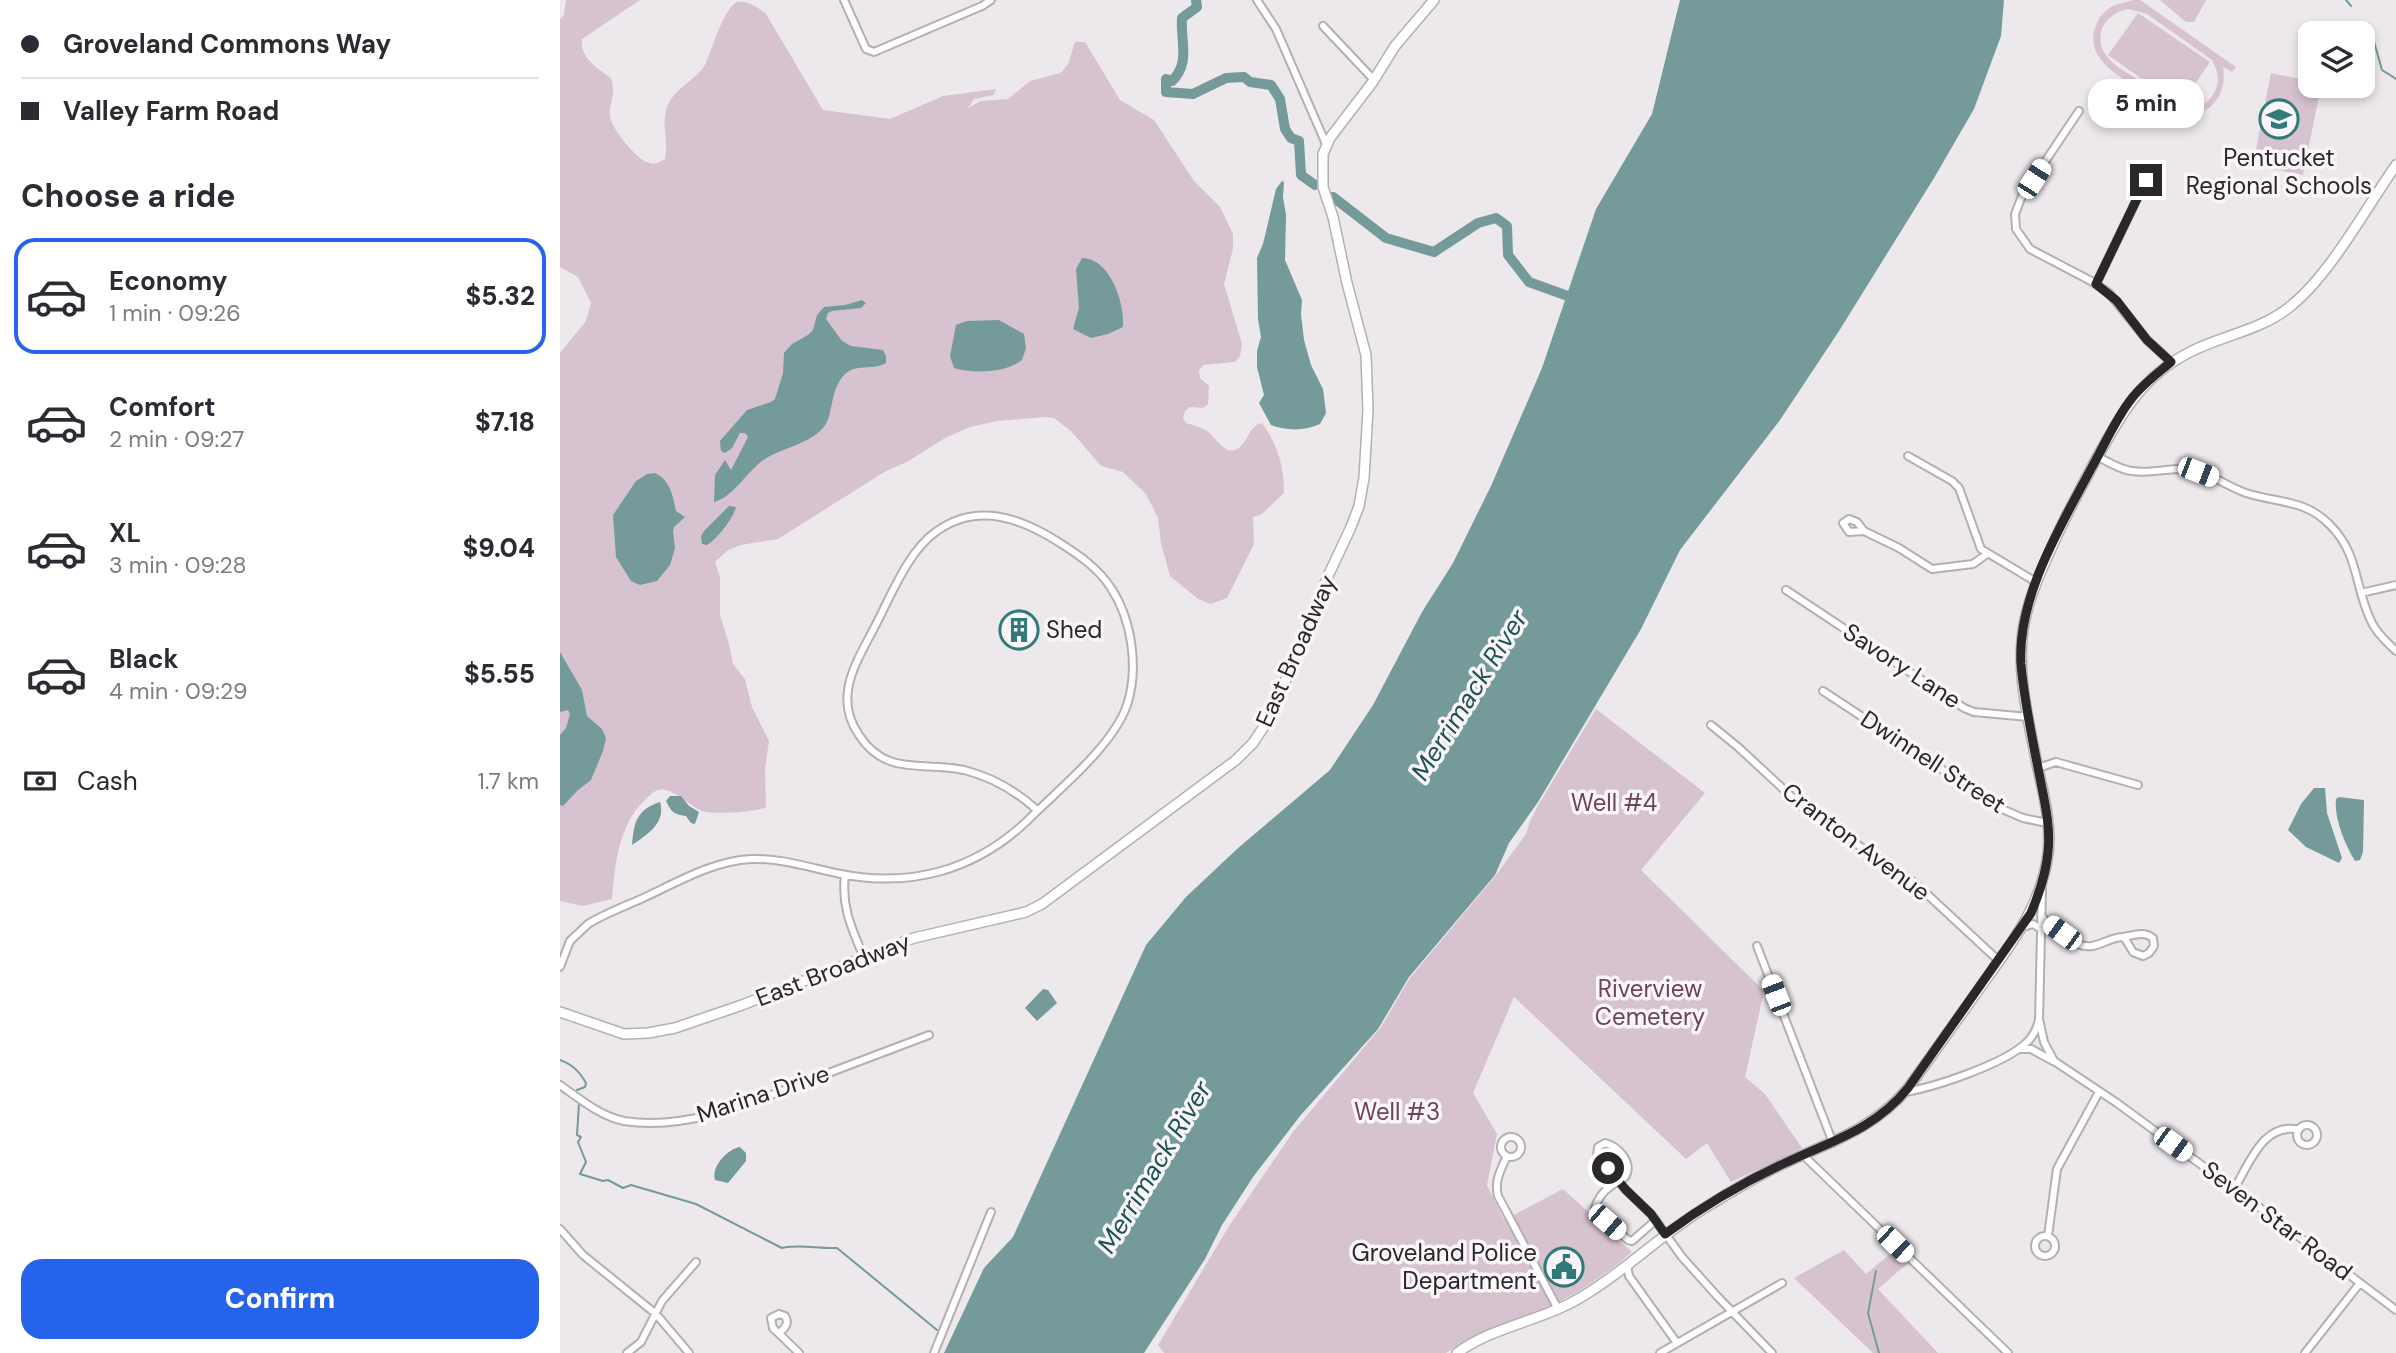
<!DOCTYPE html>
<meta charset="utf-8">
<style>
body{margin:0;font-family:"DM Sans",sans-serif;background:#f2f2f3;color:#2b2b33;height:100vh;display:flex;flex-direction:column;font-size:26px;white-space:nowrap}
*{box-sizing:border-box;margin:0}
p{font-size:23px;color:#7c7c81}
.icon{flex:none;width:38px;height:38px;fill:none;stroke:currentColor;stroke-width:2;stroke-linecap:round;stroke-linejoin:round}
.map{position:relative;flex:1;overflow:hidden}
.details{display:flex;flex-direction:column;background:#fff;width:560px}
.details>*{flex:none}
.banner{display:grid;align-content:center;height:154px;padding:0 21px;background:#fff}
.controls{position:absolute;left:1738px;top:21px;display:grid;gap:14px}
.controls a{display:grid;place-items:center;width:77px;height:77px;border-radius:14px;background:#fff;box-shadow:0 4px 10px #0003;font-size:35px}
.end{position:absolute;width:32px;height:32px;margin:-16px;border:9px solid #292729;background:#fff;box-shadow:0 0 0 4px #fff}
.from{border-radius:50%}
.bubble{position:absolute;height:49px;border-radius:21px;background:#fff;box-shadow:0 4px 10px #0003;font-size:23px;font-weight:800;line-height:49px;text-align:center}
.car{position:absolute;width:21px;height:42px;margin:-21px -10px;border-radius:9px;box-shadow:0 0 5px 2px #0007;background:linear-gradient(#fff 24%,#345 0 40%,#fff 0 76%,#345 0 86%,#fff 0)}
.banner b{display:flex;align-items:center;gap:24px;height:66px;font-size:26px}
.banner b+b{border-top:2px solid #e1e1e2}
.banner i{width:18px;height:18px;background:#2b2b33}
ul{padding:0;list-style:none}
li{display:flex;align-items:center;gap:21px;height:116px;margin:0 14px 10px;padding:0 7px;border:4px solid transparent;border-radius:21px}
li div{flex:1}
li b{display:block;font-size:26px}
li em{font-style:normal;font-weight:800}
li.selected{border-color:#2563eb}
li>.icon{width:63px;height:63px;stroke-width:1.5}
h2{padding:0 21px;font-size:32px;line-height:84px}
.pay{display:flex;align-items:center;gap:18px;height:77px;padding:0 21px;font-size:26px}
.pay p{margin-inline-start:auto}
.button{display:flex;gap:14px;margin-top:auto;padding:14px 21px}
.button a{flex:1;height:80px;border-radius:21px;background:#2563eb;color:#fff;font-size:28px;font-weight:800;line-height:80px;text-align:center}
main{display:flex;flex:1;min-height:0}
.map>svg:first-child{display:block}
</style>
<main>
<section class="details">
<div class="banner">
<b><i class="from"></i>Groveland Commons Way</b>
<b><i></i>Valley Farm Road</b>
</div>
<h2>Choose a ride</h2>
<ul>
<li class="selected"><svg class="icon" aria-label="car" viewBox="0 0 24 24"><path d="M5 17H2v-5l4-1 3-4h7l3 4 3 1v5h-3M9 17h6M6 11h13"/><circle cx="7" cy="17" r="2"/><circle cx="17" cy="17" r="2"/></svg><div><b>Economy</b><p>1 min · 09:26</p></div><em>$5.32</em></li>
<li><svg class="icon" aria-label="car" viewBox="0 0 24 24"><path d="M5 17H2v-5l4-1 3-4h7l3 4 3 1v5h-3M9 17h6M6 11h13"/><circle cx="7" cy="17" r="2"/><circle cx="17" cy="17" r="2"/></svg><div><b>Comfort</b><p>2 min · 09:27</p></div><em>$7.18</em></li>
<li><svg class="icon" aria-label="car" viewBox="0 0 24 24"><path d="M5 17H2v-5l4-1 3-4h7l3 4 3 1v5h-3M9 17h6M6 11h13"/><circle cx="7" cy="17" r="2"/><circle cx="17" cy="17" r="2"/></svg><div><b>XL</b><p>3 min · 09:28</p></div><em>$9.04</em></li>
<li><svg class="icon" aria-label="car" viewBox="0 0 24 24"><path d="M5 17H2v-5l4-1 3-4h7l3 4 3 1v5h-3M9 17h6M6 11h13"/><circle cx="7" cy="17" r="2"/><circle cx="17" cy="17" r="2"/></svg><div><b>Black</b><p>4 min · 09:29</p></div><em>$5.55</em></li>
</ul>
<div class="pay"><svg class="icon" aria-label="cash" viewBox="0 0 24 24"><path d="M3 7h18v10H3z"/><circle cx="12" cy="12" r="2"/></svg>Cash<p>1.7 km</p></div>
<div class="button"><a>Confirm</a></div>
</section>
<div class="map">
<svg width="1836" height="1353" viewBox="0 0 1836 1353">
<rect width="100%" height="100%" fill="#ede8eb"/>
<path fill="#d7c3cf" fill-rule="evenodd" d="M6,0h74l-58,39c-2,19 15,29 29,39 6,19 -3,25 -1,39 2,12 27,43 39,46 7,2 10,-1 16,-4 4,-18 -5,-37 3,-54 7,-17 28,-25 37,-40 7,-15 18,-56 32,-63 10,-2 22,6 29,12l57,96 67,9 53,-23 53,-7 -2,6 -20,4 -6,9 13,-7 27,-2 22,-18 31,-8 7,-9 7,-22h10l35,58 34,20 40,61 26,26 13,27v15l-9,35 18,60 -2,12 -5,6 -32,3 -4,6 1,7 9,8 -1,18 -5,4 -13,-1 -5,4 -2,7 3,5c6,2 16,4 21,8 9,6 19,28 33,16 9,-8 9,-21 22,-24 16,22 22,44 22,70l-22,21 -9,3 1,27 -27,54 -16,6 -13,-5 -28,-23 -9,-33 -3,-25 -12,-24 -23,-22 -22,-6 -30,-35 -17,-13 -9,-1 -48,4 -27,6 -25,11 -38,24 -21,9 -108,68 -37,6 -13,5 -13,12 5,15v38l9,29 4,20 12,15 7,28 17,34 -4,28 1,38c-9,5 -55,8 -64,4 -14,-6 -22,-18 -37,-21 -8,-2 -13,3 -19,9 -27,24 -31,65 -34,100l-29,7 -23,-5v-548l26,-32 5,-18 -13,-26 -18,-10v-248l4,-4z
M1573,0h7l96,67 -4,5 -9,-5c5,26 -13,52 -41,47 -16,-2 -29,-16 -42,-24 -22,-15 -57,-32 -44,-65 3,-8 9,-15 17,-19 7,-3 15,-4 20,-6zM1569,9l18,5 65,46c6,10 8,21 3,31 -19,37 -57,3 -78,-12 -11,-7 -27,-15 -33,-27 -11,-20 4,-40 25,-43z
M1600,0h46l-12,22h-8z
M1578,13l72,49 -30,44 -72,-51z
M1711,73l39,8v5h11l-18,89 -50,-10z
M1036,709l109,84 -64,77 123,121 -19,86 20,17 37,54 -71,34 -24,-39 -21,16 -172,-162 -41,96 24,41 -10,51 17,35 59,-31 69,63c-29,25 -61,46 -97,61 -31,12 -62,20 -89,40h-282l-6,-8 71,-119 64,-94 88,-105 29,-49 86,-103 30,-41 4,-13 9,-17z
M1336,1249l13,13 -31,27 60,64h-65l-79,-75 50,-28 22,24z"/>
<path fill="#749a99" d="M1120,0h324l-3,36 -27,73 -40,69 -95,153 -59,89 -100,130 -39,79 -103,173 -29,41 -14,32 -86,102 -31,52 -78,87 -47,61 -31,48 -17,34 -61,94h-200l40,-85 29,-31 133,-292 40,-48 51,-48 93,-79 43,-65 49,-93 31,-49 38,-77 51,-118 54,-159 56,-95z
M722,181l2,1 -1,15 3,18 -1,45 17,40 -1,14 3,26 7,25 12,24 3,24 -6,11c-15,7 -33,7 -49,1l-12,-22 5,-8 -7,-28v-16l4,-14 -3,-18 -1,-61 6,-14 13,-55z
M522,258c28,0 43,45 41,69l-15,7 -17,4 -18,-9 6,-21 -3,-39z
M302,300l4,3 -5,5 -29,3 -4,2 -2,6 16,22 9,5 32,4 3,6v7c-13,8 -29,0 -41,11 -16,16 -11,42 -22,54 -15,17 -43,20 -61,33 -15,11 -30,37 -48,41l1,-27 10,-15 6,10 17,-33 -3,-4h-5l-8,15 -7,5 -4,-2 -1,-10 27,-31 24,-8 4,-3 8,-26 1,-20 8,-9 16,-9 5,-5 4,-15 7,-8 21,-2z
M439,320l25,14 2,14 -4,12c-16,13 -49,14 -68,8l-4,-12 6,-31 11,-4z
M95,473c15,7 18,23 21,38l9,6 -11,10 -1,5 2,16 -5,17 -13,16 -17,4 -9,-4 -15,-24 -3,-42 23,-34 11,-7z
M169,506l7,1c-3,12 -19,32 -29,38l-5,-1 -1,-8 3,-5z
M0,652l22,38 5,26 15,13 4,9 -3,13 -12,29 -13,10 -15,16 -3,-1v-70l6,-7 4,-14 -2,-4 -8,2z
M1754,788h11l2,25 15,45 -3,5 -33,-16 -18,-17 13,-26z
M110,796h11l8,10 10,6 -4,12 -4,-1 -5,-7c-12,-2 -14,-3 -20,-15z
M1779,797l25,3 -1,52 -3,8 -5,1c-10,-17 -21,-42 -19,-62z
M100,802c6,21 -12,32 -28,43 2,-22 4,-35 28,-43z
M483,989l5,1 9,13 -20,18 -12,-13z
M180,1147l6,6v8l-18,22 -13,-3c-4,-13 12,-31 25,-33z"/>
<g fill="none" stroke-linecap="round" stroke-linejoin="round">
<path stroke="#749a99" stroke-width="2" d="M1786,0l5,6
M1809,24l13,46 14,9
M0,1060c13,5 19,11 26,23l-1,4 -8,3
M19,1103l-2,32 4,2 -3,5 8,20 -6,12 23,7 5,-1 15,8 8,-3 65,19 86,44c19,-4 36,1 55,0l100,82
M1316,1271l-8,42 11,40"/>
<path stroke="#749a99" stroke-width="10" d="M636,0l1,7 -15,11c-2,22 9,45 -10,63l-6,-2v13l27,2 33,-16 18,-1 6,5 21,3 9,14 5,30 6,9 8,3 2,34 14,10
M773,197l53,41 48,14 44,-29 18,-5 11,8 1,29 21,27 47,17"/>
<g stroke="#b4afb2" stroke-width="10">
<path id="street" d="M284,0l22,49 8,3 108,-46 9,-6
M697,0l19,29 50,115
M763,26l51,54
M1519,111l-57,85 -7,18 1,15 14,20 61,32 18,12 38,47 24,22
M1536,284l50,-104
M1348,456l44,25 7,7 22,61 55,33
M1538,457c11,5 22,13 34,14 18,3 36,-3 54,-2 22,2 40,17 60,24 31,10 59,6 84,32 30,30 24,63 42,98 5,11 15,19 24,28
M1304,531l-15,1 -6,-9 6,-4 8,3 7,9 35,17 33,21 41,-5 14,-10
M1226,590l178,118 10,4 54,5
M1801,593l35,-8
M1263,691l179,118 21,9 24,5
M1151,725l27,22 69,64 108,72 84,78
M1478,768l18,-6 82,23
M285,875c-4,32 7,54 19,83
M1481,915c9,13 35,34 51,31 12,-2 19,-9 32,-9l9,15 10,4 6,-3 5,-7 -1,-8c-9,-7 -19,-3 -29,-1
M1463,927l10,-3 8,5
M1197,946l76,197
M0,967l10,-26 18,-17c16,-10 35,-17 53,-25 35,-16 71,-38 110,-40 31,-1 60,9 90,15 70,14 135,-4 187,-54 31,-31 85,-74 99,-115 12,-37 5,-85 -16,-117 -13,-20 -32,-33 -51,-45 -39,-25 -82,-41 -123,-12 -30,20 -48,70 -65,101 -18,34 -38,67 -13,103 27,42 64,26 105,35 28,7 52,21 73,40
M1479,1019l5,23 10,19 63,42 161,118 118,89
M1461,1049h10l22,12
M0,1085c20,14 40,31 64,36 63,10 129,-19 186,-41 39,-15 79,-30 119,-45
M1345,1092c30,-5 99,-28 121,-49 7,-6 11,-15 13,-23l3,-130
M1737 1135a10 10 0 1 1 20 0a10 10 0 1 1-20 0Z
M941 1147a10 10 0 1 1 20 0a10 10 0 1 1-20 0Z
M1243,1155l205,198
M947,1156c-6,13 -13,25 -9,40l60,113
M1674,1189c15,-24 29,-68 65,-59
M1096,1220l-24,21 -4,-1 -31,-28 -2,-4c2,-8 8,-17 16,-22 4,-4 10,-4 14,-9 9,-14 -7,-31 -20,-34l-7,4 -1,10 29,33 25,24 31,43 35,39 55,57
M0,1229l23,26 73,59 33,39
M1475 1246a10 10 0 1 1 20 0a10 10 0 1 1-20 0Z
M1488,1236l9,-67 42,-77
M1067,1265l2,11 48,67
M219,1334c5,-6 11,-10 6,-18l-6,-2 -8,4 2,10 26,25
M67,1353l14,-11 21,-41 34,-39
M374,1353l57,-141
M1100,1353l122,-70
M1745,1353l55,-70"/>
</g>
<g stroke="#b4afb2" stroke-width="12">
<path id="secondary" d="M0,1012l64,22 24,-1 27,-5 67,-23 172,-67 112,-26 16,-8 194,-144 17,-17 18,-27 57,-140 23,-49 8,-21 5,-28 4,-68 -2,-55 -19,-72 -14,-66 -10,-30v-33l7,-16 42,-55 23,-37 39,-46
M897,1353c32,-24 76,-31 112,-49 49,-26 87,-66 134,-95 27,-17 55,-34 84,-47 44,-20 88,-34 121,-74 23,-31 46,-64 69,-96 31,-44 64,-83 71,-138 4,-32 -6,-65 -12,-95 -9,-45 -21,-94 -11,-140 6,-27 18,-53 30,-79 11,-25 25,-50 38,-75 26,-47 47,-88 97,-113 33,-17 73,-22 102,-47 39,-32 74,-97 104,-140"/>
</g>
<use href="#street" stroke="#fff" stroke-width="6"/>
<use href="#secondary" stroke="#fff" stroke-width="9"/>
</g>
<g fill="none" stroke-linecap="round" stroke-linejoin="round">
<path stroke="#292729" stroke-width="9" d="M1048,1168l18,22 25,24 14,20c37,-27 79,-52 120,-71 46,-22 89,-33 123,-75l123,-175c8,-19 15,-39 17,-61 3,-26 -4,-53 -9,-79 -7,-36 -15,-72 -18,-109 -4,-68 41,-140 71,-197 13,-23 24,-49 40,-69 11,-14 26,-25 39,-36l-24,-22 -30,-39 -21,-17 50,-104"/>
</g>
<defs>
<g id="school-ring" transform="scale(2.0125)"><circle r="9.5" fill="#faf5f8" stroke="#317a79" stroke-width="1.5"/><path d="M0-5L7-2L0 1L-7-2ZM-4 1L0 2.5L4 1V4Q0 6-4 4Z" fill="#317a79"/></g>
<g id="building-ring" transform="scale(2.0125)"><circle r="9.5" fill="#faf5f8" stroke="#317a79" stroke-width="1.5"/><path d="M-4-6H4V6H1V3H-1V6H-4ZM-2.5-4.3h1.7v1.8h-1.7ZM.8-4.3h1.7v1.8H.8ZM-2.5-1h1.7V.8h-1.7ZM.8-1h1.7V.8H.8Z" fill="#317a79"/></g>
<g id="civic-ring" transform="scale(2.0125)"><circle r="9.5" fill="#faf5f8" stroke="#317a79" stroke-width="1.5"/><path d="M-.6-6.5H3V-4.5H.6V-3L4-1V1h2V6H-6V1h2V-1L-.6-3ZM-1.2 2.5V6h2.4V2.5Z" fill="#317a79"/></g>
</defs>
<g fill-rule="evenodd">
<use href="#school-ring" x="1719" y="119"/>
<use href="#building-ring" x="459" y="630"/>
<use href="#civic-ring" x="1004" y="1267"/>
</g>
<g text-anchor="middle" stroke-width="7" stroke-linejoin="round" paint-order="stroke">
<g font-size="24" fill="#292729" stroke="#faf5f8">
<text x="1719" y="166">Pentucket<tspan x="1719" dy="28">Regional Schools</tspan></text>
<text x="486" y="638" text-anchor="start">Shed</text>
<text x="977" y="1261" text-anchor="end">Groveland Police<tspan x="977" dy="28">Department</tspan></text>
</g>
<g font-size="24" fill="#292729" stroke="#faf5f8">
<text transform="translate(736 651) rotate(-66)" y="8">East Broadway</text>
<text transform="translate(1342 666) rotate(33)" y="8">Savory Lane</text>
<text transform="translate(1373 762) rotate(33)" y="8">Dwinnell Street</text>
<text transform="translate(1296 842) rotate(37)" y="8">Cranton Avenue</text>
<text transform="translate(273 970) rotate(-21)" y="8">East Broadway</text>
<text transform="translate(203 1094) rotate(-18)" y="8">Marina Drive</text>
<text transform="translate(1717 1221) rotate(37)" y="8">Seven Star Road</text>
</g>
<g font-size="24" fill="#6d425e" stroke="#faf5f8">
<text x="1054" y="811">Well #4</text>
<text x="1090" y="997">Riverview<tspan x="1090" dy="28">Cemetery</tspan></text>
<text x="837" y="1120">Well #3</text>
</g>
<g font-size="26" font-style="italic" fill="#1c5453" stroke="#faf5f8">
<text transform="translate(909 695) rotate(-58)" y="9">Merrimack River</text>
<text transform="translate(594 1167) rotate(-59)" y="9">Merrimack River</text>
</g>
</g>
</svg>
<div class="controls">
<a><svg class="icon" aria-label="layers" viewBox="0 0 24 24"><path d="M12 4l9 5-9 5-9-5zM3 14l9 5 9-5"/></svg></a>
</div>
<i class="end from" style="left:1048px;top:1168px"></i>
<i class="end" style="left:1586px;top:180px"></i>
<div class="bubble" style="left:1528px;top:79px;width:116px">5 min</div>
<i class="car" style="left:1474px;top:179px;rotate:33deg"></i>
<i class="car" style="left:1638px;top:472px;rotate:111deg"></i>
<i class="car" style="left:1502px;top:933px;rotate:306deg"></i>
<i class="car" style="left:1216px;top:995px;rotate:339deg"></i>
<i class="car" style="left:1613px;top:1144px;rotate:126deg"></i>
<i class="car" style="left:1047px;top:1222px;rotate:131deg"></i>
<i class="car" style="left:1335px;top:1244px;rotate:134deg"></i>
</div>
</main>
